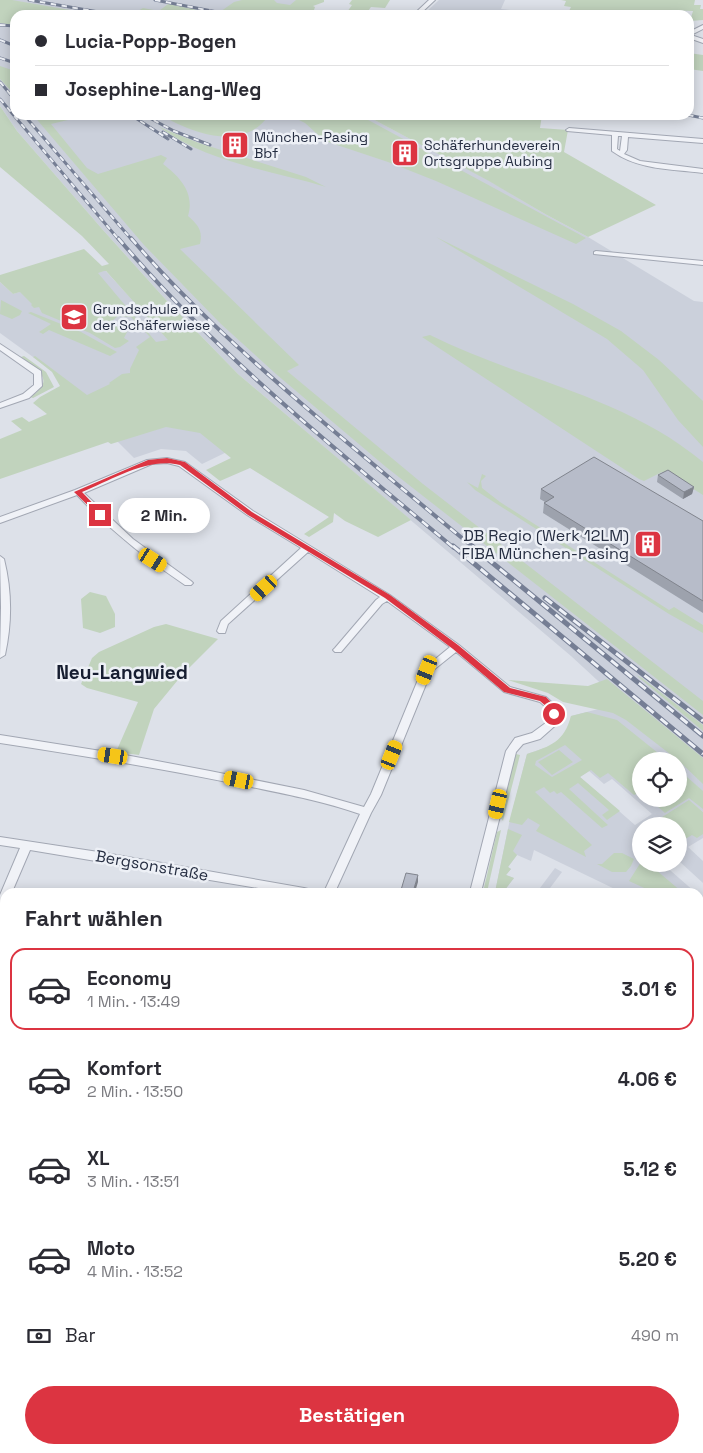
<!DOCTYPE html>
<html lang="de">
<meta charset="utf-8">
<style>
body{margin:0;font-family:"Space Grotesk",sans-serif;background:#f2f2f3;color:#2b2b33;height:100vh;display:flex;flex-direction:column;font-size:19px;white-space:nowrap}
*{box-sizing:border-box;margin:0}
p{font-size:16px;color:#7c7c81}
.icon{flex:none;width:28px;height:28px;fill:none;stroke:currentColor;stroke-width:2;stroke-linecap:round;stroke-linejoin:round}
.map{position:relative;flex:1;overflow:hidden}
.side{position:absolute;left:0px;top:888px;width:704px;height:566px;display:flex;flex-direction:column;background:#fff;border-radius:15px 15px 0 0;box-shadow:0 2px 12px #0003}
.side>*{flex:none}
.banner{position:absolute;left:10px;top:10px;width:684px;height:110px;border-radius:15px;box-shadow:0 2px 12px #0003;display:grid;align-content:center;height:110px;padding:0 25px;background:#fff}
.controls{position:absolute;left:632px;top:752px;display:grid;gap:10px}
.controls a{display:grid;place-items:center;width:55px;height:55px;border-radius:50%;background:#fff;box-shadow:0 2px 12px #0003;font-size:25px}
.end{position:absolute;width:22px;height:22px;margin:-11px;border:6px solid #dc3441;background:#fff;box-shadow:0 0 0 2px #fff}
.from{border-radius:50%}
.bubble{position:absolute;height:35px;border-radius:18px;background:#fff;box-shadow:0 2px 12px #0003;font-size:16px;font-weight:600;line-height:35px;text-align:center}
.car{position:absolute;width:15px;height:30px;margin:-15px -8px;border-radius:6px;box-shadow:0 0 4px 1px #0007;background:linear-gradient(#f5c518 24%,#345 0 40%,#f5c518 0 76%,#345 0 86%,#f5c518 0)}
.banner b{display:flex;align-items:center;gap:18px;height:48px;font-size:19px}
.banner b+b{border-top:1px solid #e1e1e2}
.banner i{width:12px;height:12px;background:#2b2b33}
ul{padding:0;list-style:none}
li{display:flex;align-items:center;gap:15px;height:82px;margin:0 10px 8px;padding:0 15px;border:2px solid transparent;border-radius:15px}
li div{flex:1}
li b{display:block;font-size:19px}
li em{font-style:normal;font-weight:600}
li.current{border-color:#dc3441}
li>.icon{width:45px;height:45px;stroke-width:1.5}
h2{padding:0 25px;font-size:22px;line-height:60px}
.pay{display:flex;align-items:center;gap:12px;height:55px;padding:0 25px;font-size:19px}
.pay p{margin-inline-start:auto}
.primary-button{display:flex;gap:10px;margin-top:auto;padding:10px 25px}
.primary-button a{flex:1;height:58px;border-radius:30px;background:#dc3441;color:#fff;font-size:20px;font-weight:600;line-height:58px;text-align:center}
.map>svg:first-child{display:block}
</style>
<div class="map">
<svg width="703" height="1453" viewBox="0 0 703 1453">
<rect width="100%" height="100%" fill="#dde1e9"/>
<path fill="#cbd0db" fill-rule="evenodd" d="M0,0h303l-16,15h-272v100h350l125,66 55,33 43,23 106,64 9,1v510l-14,-11 -35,25h-13v38h22l32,28h-74l-87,-42 -3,11 -14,-6 -9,12 3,2 -5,6 8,3 -10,13 3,1h-12l14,-68 18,-70 26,-9 15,-15 3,-14 51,-13 -51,-47 -333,-282 -71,-73 -64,-71 -86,-99 -17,-25zM641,761h38v38h-38zM589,771l15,13 8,-5 40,35 -17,11 -55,-48z
M439,0h66l-4,9 58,6h-136z
M102,267l69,75 -11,20 -72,35 -88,-64v-51l13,12z
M168,423l31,2 32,25 -29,14 -16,-13 -25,-2 -27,9 -17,-17z
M703,827v11l-15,9 15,14v22l-24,-22v-19z
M555,868l7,4 -15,20h-10z"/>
<path fill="#c1d3bd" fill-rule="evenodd" d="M0,0h12l87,15h-84v10l-15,-2z
M242,0h32l3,3 13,2 6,-5h28v2l-11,4 2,1 -1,3 10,2 -3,3h-8l1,-2h6l-10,-1v3h-168l-13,-2 7,-1 7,-4 16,3 9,-7 49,10 17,-12z
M352,0h38l-5,8 -14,-1 -5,7 -21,1 7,-10 -3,-1z
M561,0h134l-1,5h7l-1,4h3v11l-13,1 3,-10 -24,-1 -2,4 -5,1 -54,-4h-8l-4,4h-29l4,-8 -7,-1 2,-5z
M689,53l14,2v16l-14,-2z
M0,66l15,5v24l-15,-16z
M0,106l17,25 86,99 64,71 71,73 173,146 -33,17 -33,-16 -11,-8 -1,9 -24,15 -5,-3 25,-17 -79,-49 -30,13 -14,-11 25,-12 -31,-25 -34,-6 -55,17 -3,-2 -108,37v-40l22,-9 -11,-9 11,-4 7,5 18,-8 -14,-11 7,-6 20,-11 -8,-14 -19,-15 2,-1 52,39 23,-11 -1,-1 13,-9 8,-1v-4l9,-19 -3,-3 14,-10 -19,-20 -13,-1 -7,6 1,3 16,5 -4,8 5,3 -9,6 -5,1 -25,-15 -48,-20 -3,-6 -5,1 -3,-3 1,-1 -12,-12 -7,2 -13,-12v-7l84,-26 18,17 7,-2 -27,-28 -82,-69zM104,271h2l62,69 -12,2 -58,-69z
M33,115h43l-8,5 -17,4 36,44 11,6 63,-19 6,3 -4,6c17,13 32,29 25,52 10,9 15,14 12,28l-20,5 119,116 -12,6 136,113 280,217v14l-317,-248 -110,-93 -55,-50 -77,-79z
M161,115h80l15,3 13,-3c-25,37 -76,19 -108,0z
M289,115h70l227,123 -10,6 -140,-63 -48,-19 -63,-21 -20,-18z
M365,115h177l-2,13 28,2 -4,22 92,53 -68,32 -43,-23 -56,-33z
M159,127l40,16 107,34 20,10c-57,-17 -117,-24 -167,-60z
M436,237l137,67 48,27 38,29 44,41v46l-25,-27 -35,-50 -36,-31z
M1,300l21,11 -2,4 -8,4 -12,-5z
M31,312l50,20 36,20 -7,4 -61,-26 -6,4 -4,-2 12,-8 -23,-11z
M430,335c90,45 194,61 273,127v33l-37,-23h-4l-18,9 -5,-2 -217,-142z
M24,356l22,16 8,15 -21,11 -3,-1c27,-17 8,-27 -9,-40z
M482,474l4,2 -5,5 1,7 18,14 169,108 5,-3 29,18v8l-34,-19 -194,-124 -8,-8 11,6z
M90,592l16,4 9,18v13l-15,6 -17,-5 -2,-29z
M166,624l52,15 -36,36 -28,34 -15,46 -23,-3 22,-50 -51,-14 -6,-4 11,-26 7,-6 55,-25z
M636,675l6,3 61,47v6z
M607,679l96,79v26l-24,-23 -53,-41 -13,-7 -50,-11 -15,-9 -40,-13 80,6z
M587,712l30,8 51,41h-27v31l-7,3 -26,-22 -8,5 -9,-8 -11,7 40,34 -13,9 -5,-5 7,-5 -31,-27 -9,6 39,36 -6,3 -41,-36 -4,2 -3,-3 -4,2 -6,-6 -9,5 57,53 -8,6 2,6 -50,-26 4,-6 -12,-7 -6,7 -13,-3 18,-68c24,-8 37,-12 44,-38zM565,745l17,15 -30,17 -17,-12 1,-4z
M559,750l14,12 -21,13 -14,-13z
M516,754l4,1 -17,66 -3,-4z
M679,770l24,21v18l-14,-11 -24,15 -16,-14h30z
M689,800l14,12v22l-6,4 -5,-3 -12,7 -1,-16h-31z
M508,829l14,6 -9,16 4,4 -9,12 3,2 -5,6 8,3 -10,13 3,1h-12z
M501,830l-14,62h-4l14,-60z
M614,853h8l12,6 -3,7 -5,6h-14l-15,-8h5z
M641,862v2h8l33,28h-29l-24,-11z
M246,1449h76l-1,4h-77z
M352,1449h93l14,4h-108z"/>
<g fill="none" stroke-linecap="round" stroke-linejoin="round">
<g stroke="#a2a7b3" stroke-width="2">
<path id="minor" d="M429,0h6l-16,15h-6z
M703,25v4l-12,6 12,4v4l-14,-5v-6z
M569,128l134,11v4l-75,-6 -1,13 -3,4 16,7 63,8v4c-31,-4 -65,-3 -91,-22v-16l-45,-4 -1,-1zM618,136h4l-2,15 -3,-2z
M596,251l107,10v4l-109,-11v-2z
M0,344l41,27 1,15 -13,12 -29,10v-5l23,-9 11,-9v-11l-34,-24z
M167,458l18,4 68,49 137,84 69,50 51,42 36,10 11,10 2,7 -2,10 -17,15 -17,5 -7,8 -35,140h-11l36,-141 9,-13 17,-5 15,-11 2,-8 -1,-5 -8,-7 -36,-10 -48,-40 -25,20 -50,123 -10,18 -36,79h-11l36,-78c-40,-14 -81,-21 -123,-30 -78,-16 -158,-29 -237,-41v-8l120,19 90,17 94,19 60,17 7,-13 51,-124 28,-23 -63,-46 -5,3 -41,48h-6l-2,-2 2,-2 41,-48 4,-3 -72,-45 -80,72 -3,9h-6l-2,-2 4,-10 80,-73 -54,-33 -68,-49 -12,-3 -15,1 -68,29 49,46 58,42 2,2 -2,2h-6c-39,-26 -76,-56 -108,-90l-77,28v-6l75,-27 72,-30z
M0,556l4,3c8,32 8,64 1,96l-5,3 1,-51z
M0,837l105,16 199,35 4,1 2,3h-28l-252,-42 -18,42h-7v17l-5,3v-17l20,-47 -20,-3z
M0,921l5,1v10l-5,-1z
M0,1005l5,2v13l-5,-2z
M699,1062l4,1v12l-4,-1z
M703,1221v17l-4,1v-17z
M699,1277l4,1v14l-4,-1z
M501,1449h19l-1,4h-19z"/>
</g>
<use href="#minor" fill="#f0f2f7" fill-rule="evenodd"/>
<g stroke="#757e94" stroke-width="3">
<path id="rail-far2" d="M29,0l87,15
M155,0l62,12
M0,25l15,1
M0,40l15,6
M0,58l15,5
M0,82l15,18
M0,99l119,141
M24,115l108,125
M131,115l37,24
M144,115l30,16 36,14
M688,115l15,3
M163,132l28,17"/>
</g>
<g stroke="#757e94" stroke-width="4">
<path id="rail-far1" d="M118,238c99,117 220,213 336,310
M131,238c52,61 111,114 171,166 57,49 114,96 172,144"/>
</g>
<g stroke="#757e94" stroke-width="5">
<path id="rail" d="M453,546l250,208
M472,546l231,190
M545,598l158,123"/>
</g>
<use href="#rail-far2" stroke="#edf0f6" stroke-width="2" stroke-dasharray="5.5" stroke-linecap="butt"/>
<use href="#rail-far1" stroke="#edf0f6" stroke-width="2.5" stroke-dasharray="8" stroke-linecap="butt"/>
<use href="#rail" stroke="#edf0f6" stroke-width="3" stroke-dasharray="9" stroke-linecap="butt"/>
</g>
<path fill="#9da2ad" d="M658,475l36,12 -2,7 -9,5 -26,-17z
M541,489l162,32v92l-160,-100 1,-10 1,-1 -5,-3z"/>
<path fill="#80848d" d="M694,487l-2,7 -9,5 1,-7z
M418,875v7l-3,10h-2z"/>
<path fill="#b7bcc9" stroke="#80848d" d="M594,457l109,64v80l-159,-98 10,-6 -13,-8z
M668,470l26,17 -10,5 -26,-17z
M406,873l12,2 -5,17 -12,-2z"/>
<path fill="#dc3441" d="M167,458l18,4 67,50 138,83 68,50 52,43 36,9 10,10 1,10h-6l-3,-9 -8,-7 -36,-9 -51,-43 -68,-51 -137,-83 -68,-50c-32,-8 -68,15 -98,27l21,22v3h-3l-26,-25 74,-32z"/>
<defs>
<g id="building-square" transform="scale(1.4375)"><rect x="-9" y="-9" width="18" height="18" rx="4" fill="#dc3441" stroke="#edf0f6"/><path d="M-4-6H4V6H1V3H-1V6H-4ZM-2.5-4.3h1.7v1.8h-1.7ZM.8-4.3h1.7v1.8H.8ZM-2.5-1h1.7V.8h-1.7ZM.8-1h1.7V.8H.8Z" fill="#fff"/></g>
<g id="school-square" transform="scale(1.4375)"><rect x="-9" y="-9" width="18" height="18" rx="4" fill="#dc3441" stroke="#edf0f6"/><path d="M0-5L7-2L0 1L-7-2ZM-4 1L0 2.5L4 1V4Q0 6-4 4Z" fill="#fff"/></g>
</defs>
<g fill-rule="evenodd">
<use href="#building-square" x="235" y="145"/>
<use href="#building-square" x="405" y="153"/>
<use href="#school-square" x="74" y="317"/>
<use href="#building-square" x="648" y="544"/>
</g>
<g text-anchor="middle" stroke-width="5" stroke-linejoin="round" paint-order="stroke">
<g font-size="14" fill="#252d41" stroke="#edf0f6" text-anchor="start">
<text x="254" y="142">München-Pasing<tspan x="254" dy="16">Bbf</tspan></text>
<text x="424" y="150">Schäferhundeverein<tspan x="424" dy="16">Ortsgruppe Aubing</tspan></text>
<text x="93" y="314">Grundschule an<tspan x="93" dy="16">der Schäferwiese</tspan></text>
</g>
<g font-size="16" fill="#252d41" stroke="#edf0f6" text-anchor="end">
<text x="629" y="541">DB Regio (Werk 12LM)<tspan x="629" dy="18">FIBA München-Pasing</tspan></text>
</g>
<g font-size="16" fill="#252d41" stroke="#edf0f6">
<text transform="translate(152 865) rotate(10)" y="6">Bergsonstraße</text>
</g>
<g font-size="19" font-weight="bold" fill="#171e31" stroke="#edf0f6">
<text x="122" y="679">Neu-Langwied</text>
</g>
</g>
</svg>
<div class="controls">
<a><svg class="icon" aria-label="locate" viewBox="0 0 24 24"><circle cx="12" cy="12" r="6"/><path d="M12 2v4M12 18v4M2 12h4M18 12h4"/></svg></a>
<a><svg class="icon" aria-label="layers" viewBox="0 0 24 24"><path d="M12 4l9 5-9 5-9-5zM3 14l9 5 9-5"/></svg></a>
</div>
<i class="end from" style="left:554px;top:714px"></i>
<i class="end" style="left:100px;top:515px"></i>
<div class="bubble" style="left:118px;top:498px;width:92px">2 Min.</div>
<i class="car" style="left:153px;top:560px;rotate:123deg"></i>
<i class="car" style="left:264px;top:588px;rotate:228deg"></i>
<i class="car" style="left:427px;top:670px;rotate:202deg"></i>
<i class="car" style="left:392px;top:755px;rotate:22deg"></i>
<i class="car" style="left:113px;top:756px;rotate:279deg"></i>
<i class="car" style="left:239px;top:780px;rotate:282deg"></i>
<i class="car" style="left:498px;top:804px;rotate:193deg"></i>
<div class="banner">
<b><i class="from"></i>Lucia-Popp-Bogen</b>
<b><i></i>Josephine-Lang-Weg</b>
</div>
<section class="side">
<h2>Fahrt wählen</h2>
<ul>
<li class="current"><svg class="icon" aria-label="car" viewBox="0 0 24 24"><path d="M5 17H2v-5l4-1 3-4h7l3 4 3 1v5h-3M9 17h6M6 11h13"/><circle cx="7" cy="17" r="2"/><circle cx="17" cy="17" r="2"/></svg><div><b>Economy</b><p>1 Min. · 13:49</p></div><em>3.01 €</em></li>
<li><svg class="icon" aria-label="car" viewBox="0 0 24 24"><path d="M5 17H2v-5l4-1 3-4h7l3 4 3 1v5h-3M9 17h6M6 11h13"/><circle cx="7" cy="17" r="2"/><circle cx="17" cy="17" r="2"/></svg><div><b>Komfort</b><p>2 Min. · 13:50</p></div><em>4.06 €</em></li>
<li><svg class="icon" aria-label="car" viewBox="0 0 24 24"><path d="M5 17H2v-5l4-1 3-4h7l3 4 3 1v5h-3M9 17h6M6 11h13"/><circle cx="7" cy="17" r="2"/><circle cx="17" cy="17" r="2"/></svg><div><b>XL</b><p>3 Min. · 13:51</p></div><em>5.12 €</em></li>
<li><svg class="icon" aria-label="car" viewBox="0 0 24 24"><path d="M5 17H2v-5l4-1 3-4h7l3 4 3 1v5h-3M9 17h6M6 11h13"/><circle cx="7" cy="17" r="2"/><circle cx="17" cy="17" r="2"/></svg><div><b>Moto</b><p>4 Min. · 13:52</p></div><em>5.20 €</em></li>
</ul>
<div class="pay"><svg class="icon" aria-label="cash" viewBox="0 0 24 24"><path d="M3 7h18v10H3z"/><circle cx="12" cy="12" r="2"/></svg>Bar<p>490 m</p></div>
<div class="primary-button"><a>Bestätigen</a></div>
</section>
</div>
